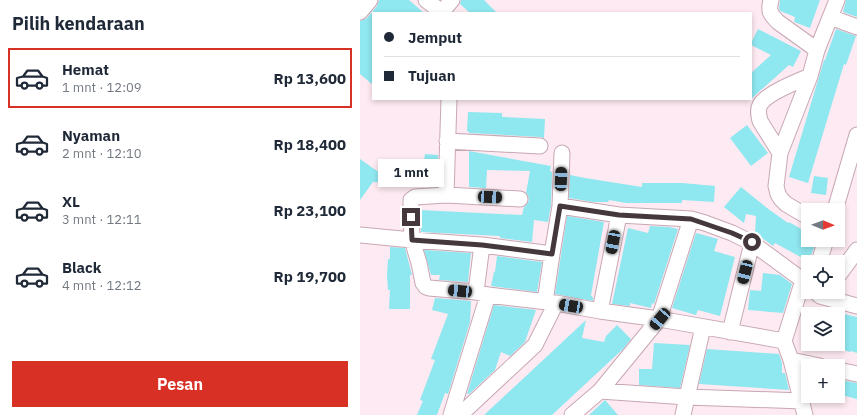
<!DOCTYPE html>
<html lang="id">
<meta charset="utf-8">
<style>
body{margin:0;font-family:"IBM Plex Sans",sans-serif;background:#f6f6f7;color:#1f2937;height:100vh;display:flex;flex-direction:column;font-size:15px;white-space:nowrap}
*{box-sizing:border-box;margin:0}
p{font-size:13px;color:#747a83}
.icon{flex:none;width:22px;height:22px;fill:none;stroke:currentColor;stroke-width:2;stroke-linecap:round;stroke-linejoin:round}
.map{position:relative;flex:1;overflow:hidden}
.panel{display:flex;flex-direction:column;background:#fff;width:360px}
.panel>*{flex:none}
.banner{position:absolute;left:12px;top:12px;width:380px;height:88px;border-radius:0px;box-shadow:0 2px 6px #0003;display:grid;align-content:center;height:88px;padding:0 12px;background:#fff}
.needle{width:26px;rotate:91deg}
.fabs{position:absolute;left:441px;top:203px;display:grid;gap:8px}
.fabs a{display:grid;place-items:center;width:44px;height:44px;border-radius:0px;background:#fff;box-shadow:0 2px 6px #0003;font-size:20px}
.end{position:absolute;width:18px;height:18px;margin:-9px;border:5px solid #45383d;background:#fff;box-shadow:0 0 0 2px #fff}
.from{border-radius:50%}
.bubble{position:absolute;height:28px;border-radius:0px;background:#fff;box-shadow:0 2px 6px #0003;font-size:13px;font-weight:700;line-height:28px;text-align:center}
.car{position:absolute;width:12px;height:24px;margin:-12px -6px;border-radius:5px;box-shadow:0 0 3px 1px #0007;background:linear-gradient(#222 24%,#8ab4d8 0 40%,#222 0 76%,#8ab4d8 0 86%,#222 0)}
.banner b{display:flex;align-items:center;gap:14px;height:38px;font-size:15px}
.banner b+b{border-top:1px solid #e0e1e3}
.banner i{width:10px;height:10px;background:#1f2937}
ul{padding:0;list-style:none}
li{display:flex;align-items:center;gap:12px;height:60px;margin:0 8px 6px;padding:0 4px;border:2px solid transparent;border-radius:0px}
li div{flex:1}
li b{display:block;font-size:15px}
li em{font-style:normal;font-weight:700}
li.active{border-color:#d93025}
li>.icon{width:36px;height:36px;stroke-width:1.5}
h2{padding:0 12px;font-size:18px;line-height:48px}
.button{display:flex;gap:8px;margin-top:auto;padding:8px 12px}
.button a{flex:1;height:46px;border-radius:0px;background:#d93025;color:#fff;font-size:16px;font-weight:700;line-height:46px;text-align:center}
main{display:flex;flex:1;min-height:0}
.map>svg:first-child{display:block}
</style>
<main>
<section class="panel">
<h2>Pilih kendaraan</h2>
<ul>
<li class="active"><svg class="icon" aria-label="car" viewBox="0 0 24 24"><path d="M5 17H2v-5l4-1 3-4h7l3 4 3 1v5h-3M9 17h6M6 11h13"/><circle cx="7" cy="17" r="2"/><circle cx="17" cy="17" r="2"/></svg><div><b>Hemat</b><p>1 mnt · 12:09</p></div><em>Rp 13,600</em></li>
<li><svg class="icon" aria-label="car" viewBox="0 0 24 24"><path d="M5 17H2v-5l4-1 3-4h7l3 4 3 1v5h-3M9 17h6M6 11h13"/><circle cx="7" cy="17" r="2"/><circle cx="17" cy="17" r="2"/></svg><div><b>Nyaman</b><p>2 mnt · 12:10</p></div><em>Rp 18,400</em></li>
<li><svg class="icon" aria-label="car" viewBox="0 0 24 24"><path d="M5 17H2v-5l4-1 3-4h7l3 4 3 1v5h-3M9 17h6M6 11h13"/><circle cx="7" cy="17" r="2"/><circle cx="17" cy="17" r="2"/></svg><div><b>XL</b><p>3 mnt · 12:11</p></div><em>Rp 23,100</em></li>
<li><svg class="icon" aria-label="car" viewBox="0 0 24 24"><path d="M5 17H2v-5l4-1 3-4h7l3 4 3 1v5h-3M9 17h6M6 11h13"/><circle cx="7" cy="17" r="2"/><circle cx="17" cy="17" r="2"/></svg><div><b>Black</b><p>4 mnt · 12:12</p></div><em>Rp 19,700</em></li>
</ul>
<div class="button"><a>Pesan</a></div>
</section>
<div class="map">
<svg width="497" height="415" viewBox="0 0 497 415">
<rect width="100%" height="100%" fill="#feeaf2"/>
<path fill="#8fe7ef" d="M19,0h30l15,13h-51v72l-13,-11v-53l3,-1 4,-2 10,-12z
M101,0h23l13,13h-27l-10,-9z
M420,0h40l-10,28 -16,-6 1,-5 -15,-6 -1,-3z
M486,0h11v17l-14,-5z
M398,29l43,22 -8,16 -4,-2 -38,34v-26l20,-18 -20,-10v-2z
M476,29l20,7 -10,29 -2,-1 -36,119 -19,-6 35,-117h1z
M108,112l34,1v4l43,2 -1,19 -4,-1 -71,-4v-1l-2,-1z
M387,125l21,28 -17,13 -21,-28z
M109,151l82,15 -1,5 2,1 -1,33 -3,17 -14,-2 -2,22 -32,-4v-2l-79,-4 -1,-22 102,5 2,-8 3,-3 2,-4 -1,-5 -2,-2 4,-22 -43,-1 -1,18 -17,-1z
M65,154l13,1 -1,32h-13v-4l-51,-1 -13,18v-41l27,19v-19l37,1z
M210,175l15,3 57,9v-4h40l33,3 -1,16 -32,-2v3h-56l-17,-3 -1,2h-15l-24,-4z
M454,176l14,2 -2,17 -15,-2z
M381,187l26,21 21,15 1,-1 19,11v7h9l-5,13 -4,8 -33,-18 -2,3 -18,-13 1,-17 -10,-2 -2,9 -20,-16z
M207,216l37,6 -13,73 2,3v3l-38,-7z
M290,226l19,1 9,2 -24,75 -2,-1 -1,5 -21,-5v3l-18,-2 16,-76 20,5z
M336,233l22,6 -4,12 21,6 -15,59 -22,-6 -2,5 -24,-7z
M30,247l15,1 7,27h-2v34h-21l1,-19h-2l-1,-15 1,-16h2z
M64,250l47,3 -3,29 -29,-2 1,-5h-9z
M137,256l45,6 -5,30 -46,-6 3,-14h1z
M403,273l17,2 12,9 -9,29 -35,-3 2,-20 11,1z
M75,298l36,3 -1,21 -22,72 -3,-1 -8,22h-20l6,-14 -3,-1 15,-40 -4,-1 17,-45 -16,-4z
M134,305l42,5 -11,32 -15,14 -9,-4 -6,18 -26,24h-2z
M484,314l13,3v36l-6,-2 -1,1 -14,-4 1,-4h1v-5z
M226,320l-4,18 22,4 2,-6 11,-11 14,14 -8,10 -71,66h-68z
M294,343l36,2 -10,43 -41,-3v-16h13z
M347,349l72,5 3,9v10h3l4,17 -90,-6z
M480,380l17,3v16l-19,-5v-8z
M245,400l13,15h-29z"/>
<g fill="none" stroke-linecap="round" stroke-linejoin="round">
<g stroke="#c7a8b4" stroke-width="17">
<path id="minor" d="M66,0l17,13
M411,0c-3,11 -1,14 7,22l39,28
M0,12l10,-12
M81,13l11,-13
M470,17l27,10
M87,141l93,5
M420,153l-20,-32c-1,-5 -3,-11 0,-16 5,-11 38,-24 50,-29
M86,195l3,-96
M160,199l-74,-4 -31,2 -4,3v5l1,35 7,23 4,20 3,4 3,1 47,4 12,3 68,8 44,8 59,8 125,22
M200,206l59,9 72,4 14,4 27,10 20,10 56,41
M475,210l22,-75
M448,217l-22,-13 -5,-5 -3,-5 -2,-8 4,-33 30,-77 7,-26 20,-50
M0,235l52,5 70,5 70,9
M459,262l7,-22
M478,276l19,-26
M443,280l-19,61 7,19 14,55
M116,292l6,-47
M456,292l4,4 37,10
M185,302l7,-48 8,-48 2,-53
M240,311l19,-96
M370,332l22,-89
M431,360l29,6
M478,370l19,4
M240,391l87,6 115,4
M91,415l37,-120
M100,415l75,-70 21,-42
M212,415l28,-24 59,-72 32,-100
M323,415l20,-88"/>
</g>
<use href="#minor" stroke="#fff" stroke-width="15"/>
</g>
<g fill="none" stroke-linecap="round" stroke-linejoin="round">
<path stroke="#45383d" stroke-width="5" d="M51,217l1,23 70,5 70,9 8,-48 59,9 72,4 41,14 20,9"/>
</g>
</svg>
<div class="fabs">
<a><svg class="needle" viewBox="-14 -14 28 28"><path d="M0-13l5 13h-10z" fill="#e53935"/><path d="M0 13l5-13h-10z" fill="#747a83"/></svg></a>
<a><svg class="icon" aria-label="locate" viewBox="0 0 24 24"><circle cx="12" cy="12" r="6"/><path d="M12 2v4M12 18v4M2 12h4M18 12h4"/></svg></a>
<a><svg class="icon" aria-label="layers" viewBox="0 0 24 24"><path d="M12 4l9 5-9 5-9-5zM3 14l9 5 9-5"/></svg></a>
<a>+</a>
</div>
<i class="end from" style="left:392px;top:242px"></i>
<i class="end" style="left:51px;top:217px"></i>
<div class="bubble" style="left:18px;top:159px;width:66px">1 mnt</div>
<i class="car" style="left:201px;top:179px;rotate:2deg"></i>
<i class="car" style="left:130px;top:197px;rotate:93deg"></i>
<i class="car" style="left:253px;top:242px;rotate:191deg"></i>
<i class="car" style="left:385px;top:272px;rotate:194deg"></i>
<i class="car" style="left:100px;top:291px;rotate:275deg"></i>
<i class="car" style="left:211px;top:306px;rotate:280deg"></i>
<i class="car" style="left:300px;top:319px;rotate:220deg"></i>
<div class="banner">
<b><i class="from"></i>Jemput</b>
<b><i></i>Tujuan</b>
</div>
</div>
</main>
